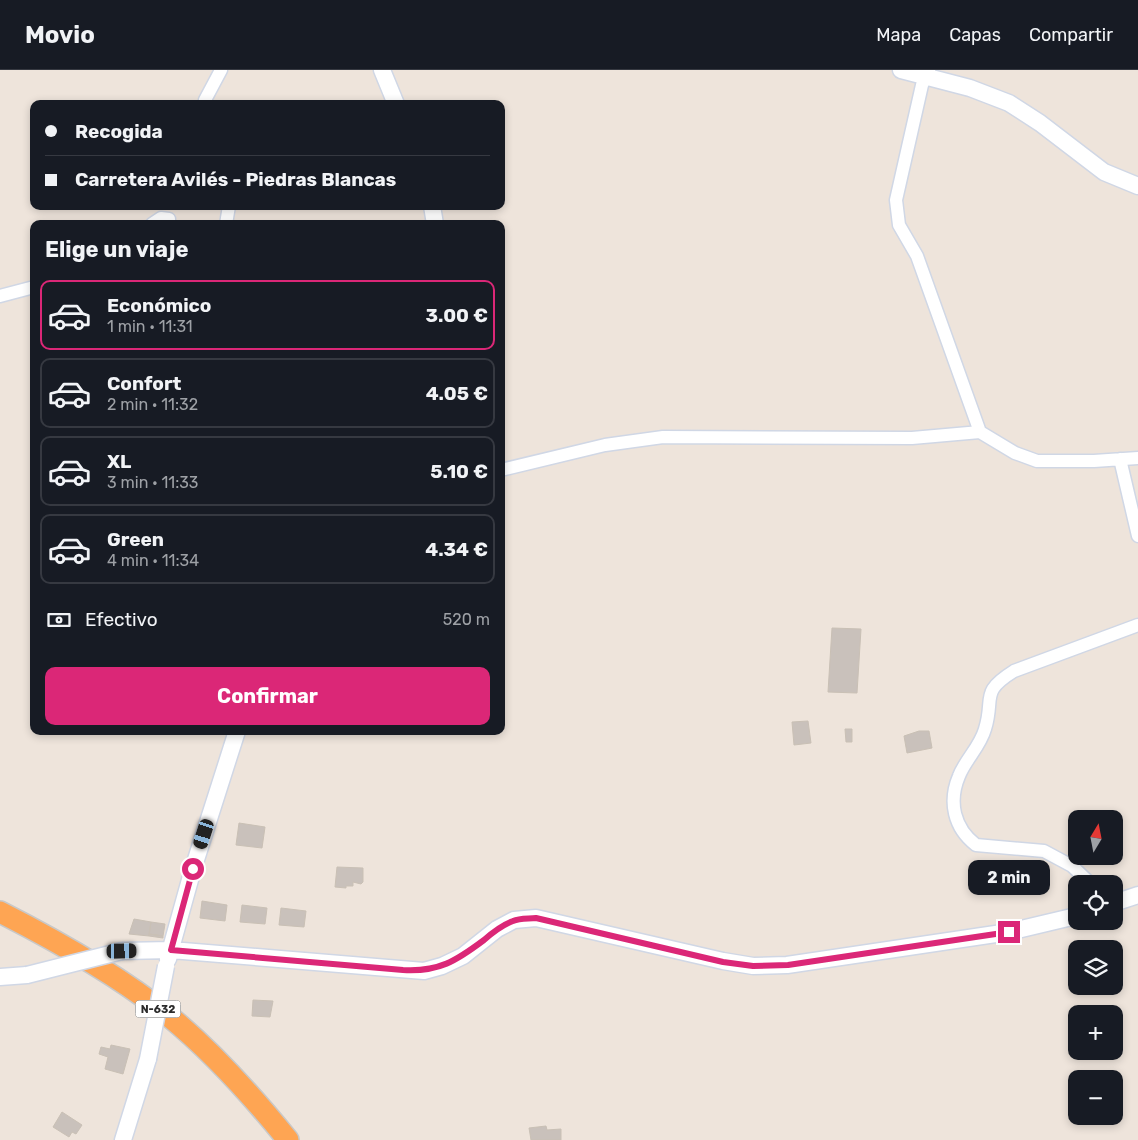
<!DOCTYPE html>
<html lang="es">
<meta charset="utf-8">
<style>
body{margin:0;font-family:Rubik,sans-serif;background:#242831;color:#f1f3f6;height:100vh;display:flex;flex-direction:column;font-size:19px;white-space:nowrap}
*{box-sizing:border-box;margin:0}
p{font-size:16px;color:#9ea1a6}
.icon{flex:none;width:28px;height:28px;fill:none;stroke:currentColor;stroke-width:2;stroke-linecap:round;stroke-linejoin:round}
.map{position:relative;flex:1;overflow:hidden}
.panel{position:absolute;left:30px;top:150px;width:475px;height:515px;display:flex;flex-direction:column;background:#171b24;border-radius:10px;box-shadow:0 2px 8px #0003}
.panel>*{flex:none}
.top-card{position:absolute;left:30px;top:30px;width:475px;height:110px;border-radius:10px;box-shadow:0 2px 8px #0003;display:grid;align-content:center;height:110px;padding:0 15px;background:#171b24}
.needle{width:32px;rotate:10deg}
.fabs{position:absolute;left:1068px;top:740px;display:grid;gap:10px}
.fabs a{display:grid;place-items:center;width:55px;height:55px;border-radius:10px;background:#171b24;box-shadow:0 2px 8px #0003;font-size:25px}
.end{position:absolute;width:22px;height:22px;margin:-11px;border:6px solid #db2777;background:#fff;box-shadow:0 0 0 2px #fff}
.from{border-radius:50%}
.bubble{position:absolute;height:35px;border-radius:10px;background:#171b24;box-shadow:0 2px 8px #0003;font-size:16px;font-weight:700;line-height:35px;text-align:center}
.car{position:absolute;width:15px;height:30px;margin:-15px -8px;border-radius:6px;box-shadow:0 0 4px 1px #0007;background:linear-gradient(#222 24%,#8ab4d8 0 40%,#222 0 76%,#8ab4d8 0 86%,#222 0)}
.top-card b{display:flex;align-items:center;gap:18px;height:48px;font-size:19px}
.top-card b+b{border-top:1px solid #363941}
.top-card i{width:12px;height:12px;background:#f1f3f6}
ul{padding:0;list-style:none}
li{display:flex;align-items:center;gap:15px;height:70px;margin:0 10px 8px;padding:0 5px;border:2px solid #363941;border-radius:10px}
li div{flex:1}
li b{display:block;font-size:19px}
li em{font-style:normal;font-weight:700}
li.active{border-color:#db2777}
li>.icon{width:45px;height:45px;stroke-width:1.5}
h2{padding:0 15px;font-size:22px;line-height:60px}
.pay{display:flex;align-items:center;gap:12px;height:55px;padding:0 15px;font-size:19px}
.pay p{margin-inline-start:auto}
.action{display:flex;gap:10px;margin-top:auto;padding:10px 15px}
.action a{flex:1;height:58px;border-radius:10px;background:#db2777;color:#fff;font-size:20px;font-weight:700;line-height:58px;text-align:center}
header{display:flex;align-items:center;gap:30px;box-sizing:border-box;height:70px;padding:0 25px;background:#171b24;border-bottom:1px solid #363941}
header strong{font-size:24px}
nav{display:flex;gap:28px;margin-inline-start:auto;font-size:18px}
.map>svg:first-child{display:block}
</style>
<header>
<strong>Movio</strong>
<nav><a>Mapa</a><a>Capas</a><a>Compartir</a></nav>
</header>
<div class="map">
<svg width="1138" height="1070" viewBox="0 0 1138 1070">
<rect width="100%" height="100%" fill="#eee4db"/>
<path fill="#c9c1bb" stroke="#c9c0b5" d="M832,558l29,1 -4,64 -29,-1z
M808,651l3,22 -17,2 -2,-23z
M845,659h7v13h-6z
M919,661h10l3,17 -25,5 -3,-17z
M239,753l26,4 -3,21 -26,-3z
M337,797l26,1v14l-2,2 -8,-2v4h-7v2l-11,-1z
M202,831l25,4 -2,16 -25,-3z
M242,835l25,3 -2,16 -25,-2z
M281,838l25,3 -2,16 -25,-2z
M134,849l17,3 -2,14 -20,-2z
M151,852l14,2 -2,12 -14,-2z
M149,864l14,2v2l-14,-2z
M253,930l20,1 -3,16 -18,-1z
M111,975l19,4 -7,25 -18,-5 3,-12 -9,-3 2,-7 9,2z
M62,1042l20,13 -6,9 -4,-2 -3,5 -16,-10z
M546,1056l1,4 14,-1v11h-30l-2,-12z"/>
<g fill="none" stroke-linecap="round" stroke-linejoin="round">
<g stroke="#d0d7e5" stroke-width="15">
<path id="minor" d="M929,0l-7,15 -26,115 3,25 18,31 63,176
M206,34l-1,-4 16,-30
M152,154l9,-6 8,1
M226,154l3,-18
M0,226l34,-9
M1120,389l18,77
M501,400l104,-25 58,-8 249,1 68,-6 35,21 22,8h57l44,-3
M1091,814l-19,-18 -28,-15 -68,-6c-22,-17 -28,-43 -17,-69 6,-16 21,-29 26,-47 10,-32 -6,-36 29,-58l124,-46"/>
</g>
<g stroke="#d0d7e5" stroke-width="19">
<path id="tertiary" d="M382,0l14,34
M901,0l69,18 39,15 31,20 64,49 34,14
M432,136l3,18
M1114,833l24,-8
M122,881l49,-1 253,21 18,-5 21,-10 34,-27 17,-9 22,-2 187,43 30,5 34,-1 222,-33 67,-16
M168,889l25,-90 44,-138
M0,907l27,-2
M123,1070l25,-81"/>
</g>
<g stroke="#c8c8c8" stroke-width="24">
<path id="trunk" d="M0,842c57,29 121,65 170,105 44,36 83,80 118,123"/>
</g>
<use href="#minor" stroke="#fff" stroke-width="12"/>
<use href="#tertiary" stroke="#fff" stroke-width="16"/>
<use href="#trunk" stroke="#fea553" stroke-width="21"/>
<g stroke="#d0d7e5" stroke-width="19" stroke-linecap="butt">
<path id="tertiary-bridge" d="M27,905l95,-24
M148,989l18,-93"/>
</g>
<use href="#tertiary-bridge" stroke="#fff" stroke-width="16"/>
</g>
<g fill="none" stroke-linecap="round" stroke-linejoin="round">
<path stroke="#db2777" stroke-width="6" d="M193,799l-22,81 232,20c36,2 53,-9 81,-30 9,-8 18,-15 29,-19 7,-3 16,-2 23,-3l187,44 30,4 35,-1 221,-33"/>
</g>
<g text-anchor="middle" stroke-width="5" stroke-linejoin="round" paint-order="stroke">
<rect fill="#fff" stroke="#6b6b6b" stroke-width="1" x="135.5" y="930.5" width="45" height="17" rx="4"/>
<g font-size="11" font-weight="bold" fill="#2b2b2b">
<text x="158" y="943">N-632</text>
</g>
</g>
</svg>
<div class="fabs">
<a><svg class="needle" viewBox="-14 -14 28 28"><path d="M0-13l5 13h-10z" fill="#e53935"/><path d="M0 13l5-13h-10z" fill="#9ea1a6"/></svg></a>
<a><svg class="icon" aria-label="locate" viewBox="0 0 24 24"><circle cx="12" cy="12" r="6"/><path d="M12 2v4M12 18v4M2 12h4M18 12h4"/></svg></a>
<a><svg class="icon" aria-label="layers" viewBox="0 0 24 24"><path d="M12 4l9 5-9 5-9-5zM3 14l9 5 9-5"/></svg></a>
<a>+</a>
<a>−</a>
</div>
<i class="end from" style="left:193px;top:799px"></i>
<i class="end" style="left:1009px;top:862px"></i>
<div class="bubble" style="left:968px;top:790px;width:82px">2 min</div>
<i class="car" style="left:204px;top:764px;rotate:198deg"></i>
<i class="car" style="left:122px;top:881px;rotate:89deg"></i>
<div class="top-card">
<b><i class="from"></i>Recogida</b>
<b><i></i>Carretera Avilés - Piedras Blancas</b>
</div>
<section class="panel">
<h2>Elige un viaje</h2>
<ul>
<li class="active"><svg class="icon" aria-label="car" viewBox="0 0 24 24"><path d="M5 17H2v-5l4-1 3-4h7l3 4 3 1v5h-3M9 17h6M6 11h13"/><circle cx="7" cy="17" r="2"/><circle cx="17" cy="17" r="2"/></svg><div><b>Económico</b><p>1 min · 11:31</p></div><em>3.00 €</em></li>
<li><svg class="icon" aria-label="car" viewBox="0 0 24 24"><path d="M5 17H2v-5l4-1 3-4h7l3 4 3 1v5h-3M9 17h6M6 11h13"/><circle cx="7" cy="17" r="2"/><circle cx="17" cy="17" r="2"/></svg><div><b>Confort</b><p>2 min · 11:32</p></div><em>4.05 €</em></li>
<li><svg class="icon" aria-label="car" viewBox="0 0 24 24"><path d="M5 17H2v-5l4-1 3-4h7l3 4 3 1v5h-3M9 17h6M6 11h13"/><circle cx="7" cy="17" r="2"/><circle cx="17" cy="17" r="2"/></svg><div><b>XL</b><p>3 min · 11:33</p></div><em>5.10 €</em></li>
<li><svg class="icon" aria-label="car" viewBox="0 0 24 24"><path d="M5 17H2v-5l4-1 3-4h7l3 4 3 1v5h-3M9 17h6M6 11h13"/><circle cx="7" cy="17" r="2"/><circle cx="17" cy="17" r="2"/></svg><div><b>Green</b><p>4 min · 11:34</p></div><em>4.34 €</em></li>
</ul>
<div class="pay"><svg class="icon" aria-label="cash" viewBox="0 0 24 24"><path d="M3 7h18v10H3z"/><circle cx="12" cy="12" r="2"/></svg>Efectivo<p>520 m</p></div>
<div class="action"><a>Confirmar</a></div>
</section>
</div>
